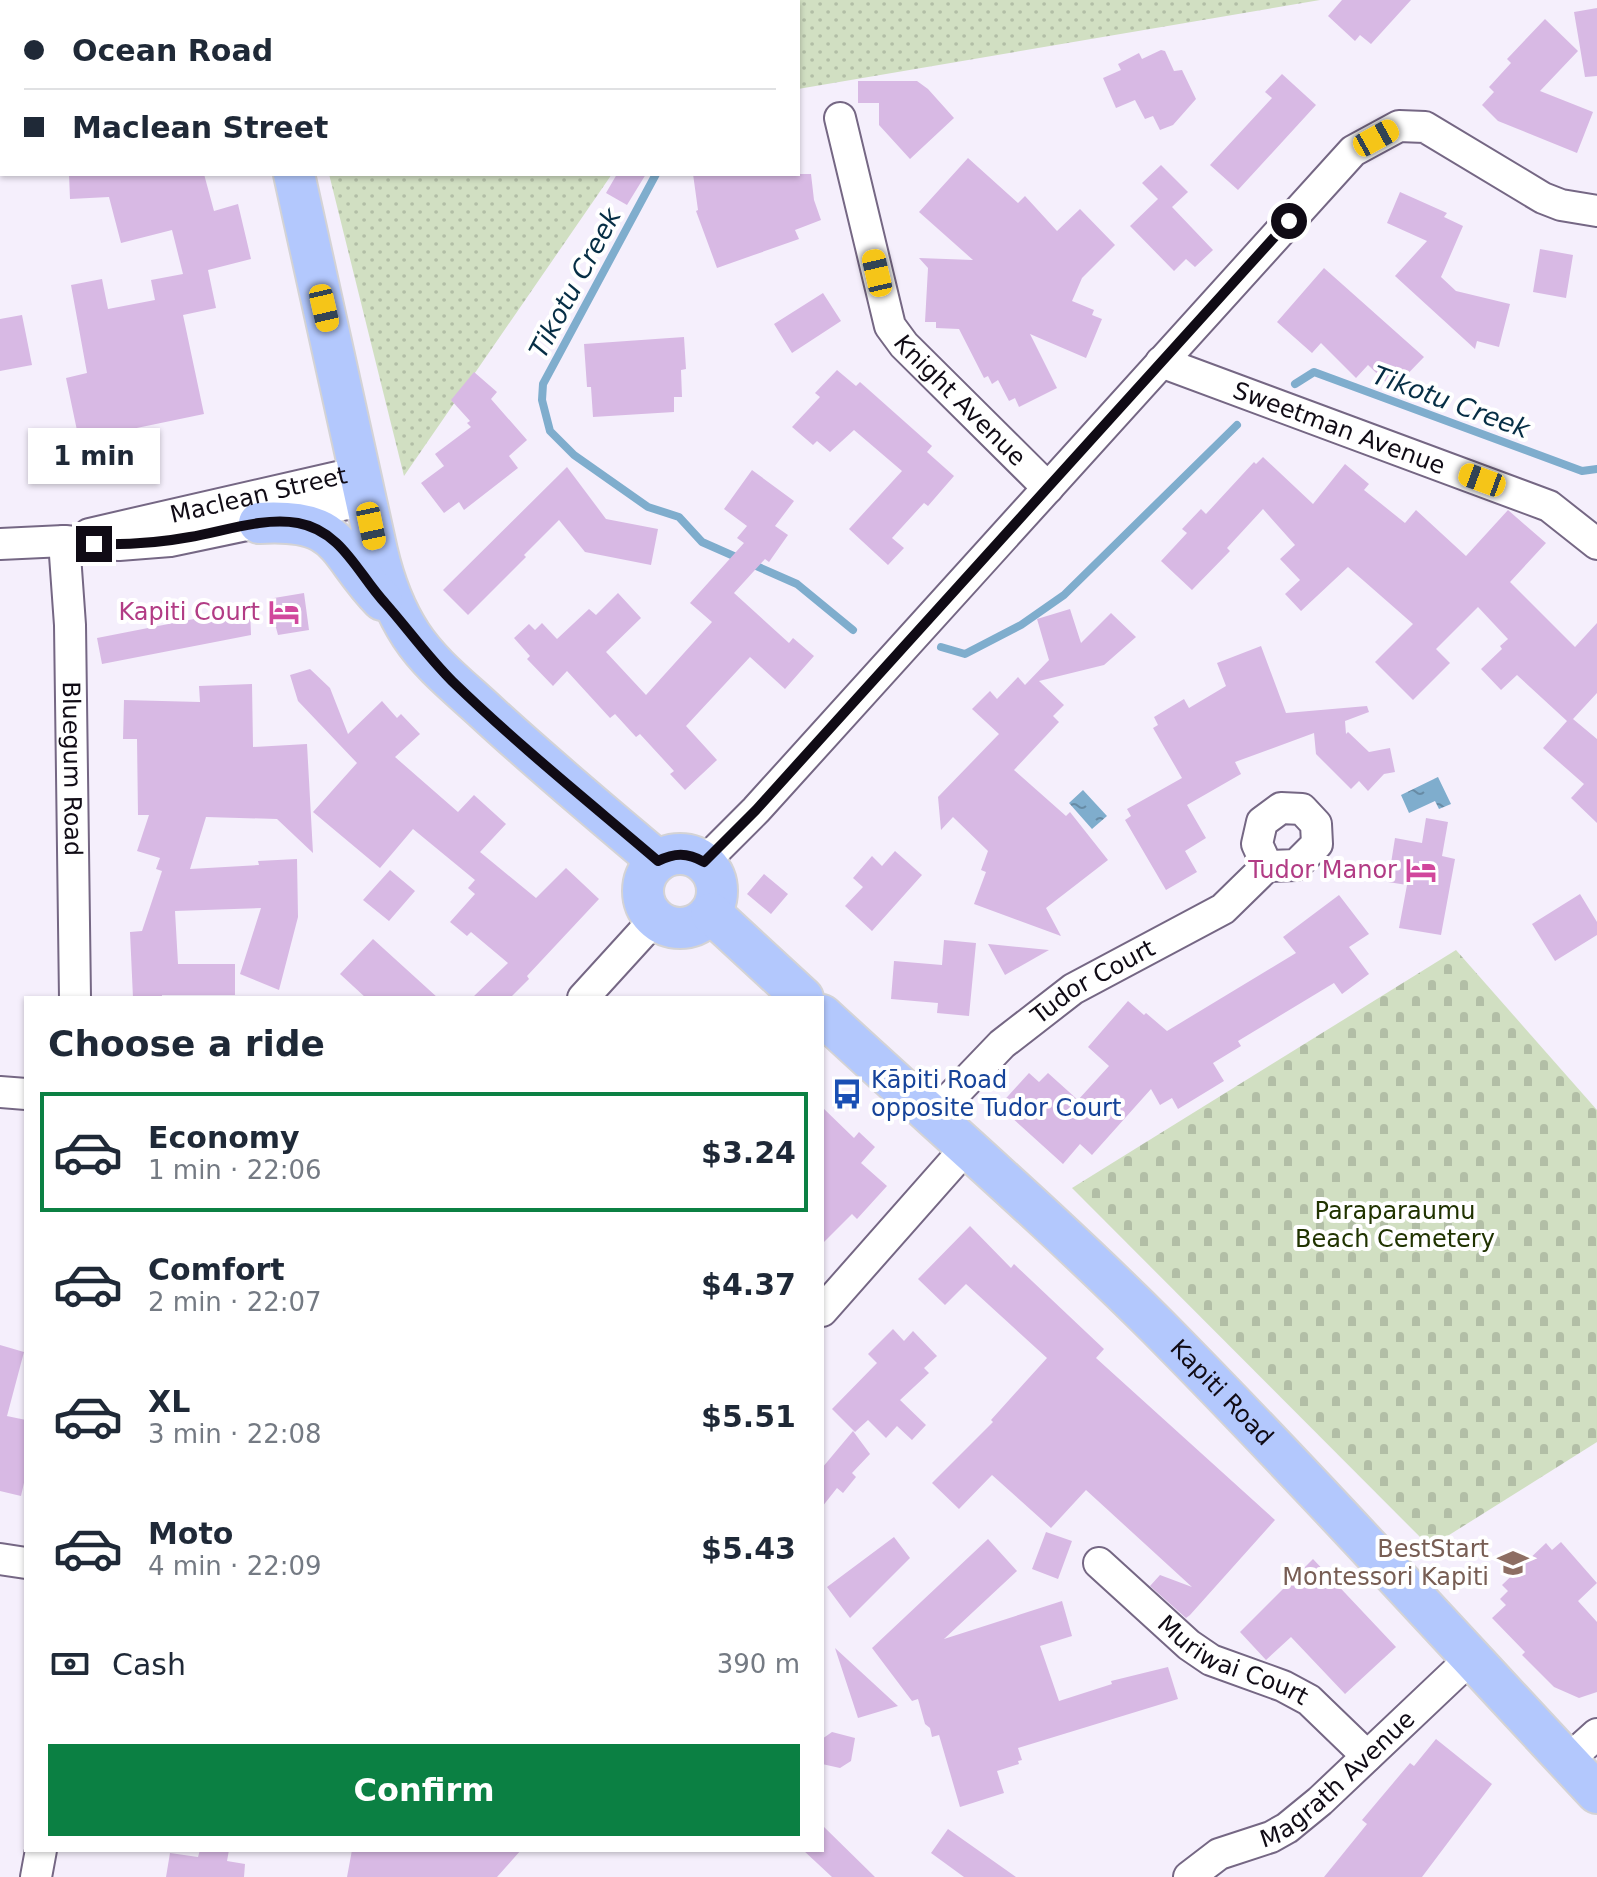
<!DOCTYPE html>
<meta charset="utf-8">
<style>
body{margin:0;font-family:"DejaVu Sans",sans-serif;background:#f2f2f3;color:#1f2937;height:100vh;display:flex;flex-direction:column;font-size:30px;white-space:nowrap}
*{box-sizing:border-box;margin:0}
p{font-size:26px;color:#747a83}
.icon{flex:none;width:44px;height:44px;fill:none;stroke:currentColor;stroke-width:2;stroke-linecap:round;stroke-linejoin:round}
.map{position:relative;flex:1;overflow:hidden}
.side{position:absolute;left:24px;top:996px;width:800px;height:856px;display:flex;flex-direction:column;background:#fff;border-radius:0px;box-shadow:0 2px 6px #0004}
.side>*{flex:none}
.guide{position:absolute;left:0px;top:0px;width:800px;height:176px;box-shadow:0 2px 6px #0004;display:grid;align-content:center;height:176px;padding:0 24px;background:#fff}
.end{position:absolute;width:36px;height:36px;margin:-18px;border:10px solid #100b15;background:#fff;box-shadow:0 0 0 4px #fff}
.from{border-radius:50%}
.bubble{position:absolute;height:56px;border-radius:0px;background:#fff;box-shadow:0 2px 6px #0004;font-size:26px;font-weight:800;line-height:56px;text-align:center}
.car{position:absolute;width:24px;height:48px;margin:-24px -12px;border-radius:10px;box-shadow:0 0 6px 2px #0007;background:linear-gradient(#f5c518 24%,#345 0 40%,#f5c518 0 76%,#345 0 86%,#f5c518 0)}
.guide b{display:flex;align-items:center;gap:28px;height:76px;font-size:30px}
.guide b+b{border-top:2px solid #e0e1e3}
.guide i{width:20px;height:20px;background:#1f2937}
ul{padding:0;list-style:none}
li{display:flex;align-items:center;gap:24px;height:120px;margin:0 16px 12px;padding:0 8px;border:4px solid transparent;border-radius:0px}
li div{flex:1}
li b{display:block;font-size:30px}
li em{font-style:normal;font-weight:800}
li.current{border-color:#0b8043}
li>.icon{width:72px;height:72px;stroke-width:1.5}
h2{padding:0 24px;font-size:36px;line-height:96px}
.pay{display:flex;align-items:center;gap:20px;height:88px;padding:0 24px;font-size:30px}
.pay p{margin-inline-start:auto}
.primary-button{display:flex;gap:16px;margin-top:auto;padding:16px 24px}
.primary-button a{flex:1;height:92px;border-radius:0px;background:#0b8043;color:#fff;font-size:32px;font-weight:800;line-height:92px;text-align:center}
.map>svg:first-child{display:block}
</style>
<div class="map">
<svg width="1597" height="1877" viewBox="0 0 1597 1877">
<defs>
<pattern id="grass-dots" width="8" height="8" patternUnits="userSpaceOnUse" patternTransform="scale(2)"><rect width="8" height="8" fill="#d1dfc2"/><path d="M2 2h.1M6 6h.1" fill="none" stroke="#b2bea6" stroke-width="1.8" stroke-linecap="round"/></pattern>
<pattern id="cemetery-stones" width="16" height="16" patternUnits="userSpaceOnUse" patternTransform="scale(2)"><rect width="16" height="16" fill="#d1dfc2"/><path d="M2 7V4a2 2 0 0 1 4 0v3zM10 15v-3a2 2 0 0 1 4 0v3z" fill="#b2bea6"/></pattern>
<pattern id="water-ripples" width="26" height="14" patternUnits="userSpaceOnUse" patternTransform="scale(2)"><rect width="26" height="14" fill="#7fadcd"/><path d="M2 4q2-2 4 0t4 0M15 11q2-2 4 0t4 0" fill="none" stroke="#678ba5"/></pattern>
</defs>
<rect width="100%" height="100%" fill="#f5effc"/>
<path fill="url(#grass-dots)" d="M286,0h1034l-522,89v-87z
M329,174h283l-208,302z"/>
<path fill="url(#cemetery-stones)" d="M1456,950l141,160v332l-167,105 -358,-359z"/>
<path fill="url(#water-ripples)" d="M1438,777l13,27 -12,5 -4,-8 -26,12 -8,-18z
M1083,790l24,26 -15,13 -23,-26z"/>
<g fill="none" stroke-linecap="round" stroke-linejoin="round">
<path stroke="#7fadcd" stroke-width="8" d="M624,0l1,2
M656,174l-113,210 -1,16 8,31 24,24 74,52 31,10 23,25 95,42 56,46
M1295,384l19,-12 268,99 15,-2
M941,647l24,7 56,-29 43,-30 173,-170"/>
</g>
<path fill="#d8b9e4" d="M1342,0h69l-40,44 -11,-9 -5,6 -27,-25z
M1597,8v68l-12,1 -11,-65z
M1545,19l33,32 -38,40 53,21 -16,41 -79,-32 -16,-16 12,-13 -5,-5 22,-24 -4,-4z
M1161,50l4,1 9,20 8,-1 14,29 -23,26 -13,5 -7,-14 -8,3 -10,-19 -19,8 -13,-30 18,-8 -3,-6 21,-11 3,6z
M1282,74l34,31 -78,85 -28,-25 62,-67 -7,-6z
M858,81h59l11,8 26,29 -44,41 -31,-34v-22h-21z
M968,158l50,45 7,-7 32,35 23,-22 35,36 -33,33 -10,23 22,9 -2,5 10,4 -16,39 -56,-24 27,54 -38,19 -4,-9 -6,3 -11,-21 -6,4 -4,-8 -4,2 -25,-49 -23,-1v-6h-11l3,-54 -9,-10 54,2 -54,-48z
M1161,165l27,27 -16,15 41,43 -18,17 -9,-8 -12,12 -44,-45 28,-27 -16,-16z
M69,174h135l10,37 24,-7 13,55 -43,11 8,38 -33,7 21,99 -125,26 -13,-62 21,-5 -16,-88 31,-6 6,30 47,-9 -4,-20 32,-6 -11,-44 -51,13 -12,-46 -39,2z
M617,174h29l-19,31 -21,-12z
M693,174h118l3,26 7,20 -26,10 4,9 -82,29 -21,-57 2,-1z
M1400,192l47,21 -3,4 19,9 -22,51 15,14 54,13 -11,43 -22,-6 -2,8 -80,-73 32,-35 -40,-18z
M1540,249l33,6 -7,43 -33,-6z
M1324,268l100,89 -31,32 -25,-24 -12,13 -35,-35 -9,10 -35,-31z
M823,293l18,28 -49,32 -18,-29z
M22,315l10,50 -32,6v-52z
M684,337l2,32 -5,1 1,27h-8v15l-81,5 -2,-30h-4l-3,-43z
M837,370l19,16 4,-4 72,64 -5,6 27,24 -26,30 -4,-3 -32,35 12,10 -16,17 -39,-36 53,-58 -48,-41 -24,22 -13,-11 -4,4 -21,-18 28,-30 -5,-4z
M474,372l23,20 -6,7 36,41 -18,16 9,12 -54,42 -5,-8 -15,11 -23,-30 23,-17 -9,-12 36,-27 -4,-4 3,-2 -19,-21z
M1263,457l50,47 32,-40 24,20 -5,6 41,33 11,-13 50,46 42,-46 38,33 -36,39 65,65 22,-24v70l-24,26 24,20v84l-26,-25 13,-14 -41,-36 24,-27 -50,-46 -16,15 -20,-21 21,-20 -2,-3 8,-7 -30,-32 -42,42 14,14 -37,37 -38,-38 38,-38 -65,-57 -47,44 -16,-17 15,-14 -20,-21 15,-14 -32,-36 -36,39 3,3 -38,39 -31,-29 26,-28 -5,-4 19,-20 5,5 48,-52 2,2z
M567,467l39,52 52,10 -7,36 -66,-13 -26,-32 -35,35 2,2 -58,58 -25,-25z
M752,470l42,31 -19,25 13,9 -19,27 -4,-3 -31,34 55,50 4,-5 21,18 -29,33 -35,-32 -64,69 31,34 -32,30 -15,-16 4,-3 -34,-37 -4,3 -21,-23 -5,4 -43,-47 -14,15 -26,-27 3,-3 -16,-18 15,-14 6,6 7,-7 15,16 32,-30 7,6 22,-22 23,25 -35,34 40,43 66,-73 -22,-19 54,-60 -7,-5 10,-12 -23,-17z
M304,593l5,37 -31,5 -10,-36z
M250,608l1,27 -149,29 -5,-26z
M1070,609l11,34 30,-30 25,24 -32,28 -65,16 25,24 -11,11 6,6 -45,48 52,46 4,-4 38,48 -62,48 15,28 -87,-32 12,-32 -5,-2 7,-19 -35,-34 -12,13 -3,-33 61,-63 -27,-25 18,-18 7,8 21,-22 7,8 24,-25 -12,-41z
M1261,646l25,67 81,-7 2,6 -24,9 1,13 2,-2 21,20 21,-4 5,24 -11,2 -16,17 -9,-10 -8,8 -35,-35 -2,-21 -79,29 6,12 -54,31 19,33 -21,13 12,21 -31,18 -41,-70 6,-4 -4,-7 55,-31 -29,-50 5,-3 -4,-8 30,-18 5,9 37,-22 -9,-23z
M310,669l20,19 18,46 34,-33 15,17 4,-4 19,20 -25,23 63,55 16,-17 32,29 -26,28 56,46 30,-30 33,31 -72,77 2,3 -19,19h-38l36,-35 -37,-31 -4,4 -17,-14 25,-28 -7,-6 7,-8 -62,-51 -33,39 -67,-56 44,-49 -59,-62 -8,-26z
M252,684l1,63 54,-3 6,109 -36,-34 -71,-2 -16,52 69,-4 -1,-4 39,-2 1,58 -19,73 -39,-16 21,-66 -86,3 3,53h57v31h-73v3h-29l-3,-66 12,-1 20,-60 -6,-2 4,-11 -23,-7 12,-36h-11l-1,-76h-14l1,-39 76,2 -1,-16z
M1426,818l22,4 -6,34 13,3 -14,76 -42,-7 8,-43 -19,-3 7,-44 27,5z
M895,851l27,24 -50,56 -27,-25 18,-19 -10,-9 19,-22 10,10z
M390,870l25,21 -26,30 -26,-21z
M764,874l24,20 -17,20 -24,-20z
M1580,894l17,28v13l-42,26 -23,-37z
M1339,895l30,39 -20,13 20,27 -27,20 -8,-11 -96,58 3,5 -28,17 11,18 -46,28 -6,-11 -12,7 -9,-16 -59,66 -12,-11 -17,20 -64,-58 30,-33 10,9 9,-9 30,27 31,-34 -21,-19 40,-46 16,14 2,-2 21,18 129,-78 -13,-16z
M373,939l65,59h-72l-26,-24z
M944,940l32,3 -7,73 -32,-3 1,-10 -47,-4 3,-38 48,4z
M988,944l61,6 -44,25z
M822,1107l32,31 5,-6 16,15 -14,16 26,23 -30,33 -5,-5 -30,30z
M970,1226l41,42 3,-4 90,85 -8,9 179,162 -85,95 -4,3 -36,-32 10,-11 32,12 -106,-97 -35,38 -59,-53 -33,34 -27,-26 61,-61 -2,-2 56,-62 -81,-74 -21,21 -27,-26z
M893,1329l11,12 9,-10 24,25 -13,12 5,5 -29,27 26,25 -14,15 -15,-14 -11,12 -18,-18 -13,12 -23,-23 45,-46 -9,-9z
M0,1345l24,7 -17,64 -5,-1 24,5v54l-5,22 -21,-5z
M853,1431l17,23 -18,19 4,4 -13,16 -6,-5 -15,19v-39z
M1046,1532l26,9 -14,38 -26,-10z
M894,1537l16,21 -60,60 -23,-31z
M988,1539l29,32 -73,68 118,-38 10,35 -32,10 19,55 53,-17 -1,-3 57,-14 10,32 -160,49 4,12 -4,1 1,3 -22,7 7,22 -44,14 -21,-72 -7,2 -2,-9 -5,-4 -7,-25 -6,2 -40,-53z
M1561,1542l36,41 -19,18 19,21v70l-18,6 -25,-11 -32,-32 3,-3 -33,-34 14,-13 -6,-6 8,-8 -6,-6 44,-42 6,7z
M1313,1559l83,88 -51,47 -54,-57 -25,23 -26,-28z
M835,1648l63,58 -40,12z
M832,1732l23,6 -4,23 -11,7 -18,-4v-25z
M1436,1739l56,45 -70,93h-98l43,-53 -5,-4 48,-57 4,3z
M822,1825l53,52h-43l-29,-27h19z
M948,1829l68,48h-52l-33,-24z
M200,1850h29l-2,11 18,3 -1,13h-78l4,-24 28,4z
M352,1850h169l-24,27h-150z"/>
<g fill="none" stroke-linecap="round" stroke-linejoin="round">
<g stroke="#756784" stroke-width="34">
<g id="minor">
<path id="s1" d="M840,118l50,208 14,19 144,143"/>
<path id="s2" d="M1161,362l388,144 48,38"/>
<path id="s3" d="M89,534l270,-62"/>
<path id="s4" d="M64,541l6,84 5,373"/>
<path d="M0,544l64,-3 55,4 51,-4 196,-41"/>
<path d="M704,862l52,-52 597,-659 46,-25 26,1 118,71 18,7 36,6"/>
<path d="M583,998l72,-79"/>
<path d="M0,1092l26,2"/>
<path id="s5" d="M932,1117l70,-73 71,-55 150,-80 44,-43 -10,-22 5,-22 19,-14 21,1 14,15 1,20 -21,21 -29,1"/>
<path d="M822,1311l144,-163"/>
<path d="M0,1559l26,4"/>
<path id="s6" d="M1099,1563l90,82 22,15 72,26 26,14 58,56"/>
<path d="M1567,1761l30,-27"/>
<path d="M36,1877l5,-27"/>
<path id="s7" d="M1189,1877l30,-23 52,-17 16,-9 33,-27 151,-143"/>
</g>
</g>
<g stroke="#d4d3d5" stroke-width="44">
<g id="major">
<path d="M255,0v2"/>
<path d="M294,174l83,377c7,30 17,58 34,84 19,29 47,51 72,74 57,53 116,102 175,152"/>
<path d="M259,523c84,-5 75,27 123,77"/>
<circle cx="680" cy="891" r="37"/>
<path d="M711,913l92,85"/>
<path id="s8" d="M822,1015c112,104 228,204 336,312 150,152 293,310 439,466"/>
</g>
</g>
<use href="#minor" stroke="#fff" stroke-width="30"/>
<use href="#major" stroke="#b3c8fd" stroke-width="40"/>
</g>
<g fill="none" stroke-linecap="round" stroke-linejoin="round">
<path stroke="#100b15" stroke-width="10" d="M94,544c33,1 64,-1 96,-7 35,-6 73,-20 108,-14 44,8 60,51 87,80 23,26 42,53 67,78 66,64 137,121 206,180 16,-8 29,-9 46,1l52,-52 533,-589"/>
</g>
<defs>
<g id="hotel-bare" transform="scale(2.4)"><path d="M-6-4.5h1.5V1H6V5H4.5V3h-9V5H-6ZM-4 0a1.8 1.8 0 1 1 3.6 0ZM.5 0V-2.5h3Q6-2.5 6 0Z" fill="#d1479c" stroke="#fff" stroke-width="2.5" paint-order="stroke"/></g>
<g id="bus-bare" transform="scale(2.4)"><path d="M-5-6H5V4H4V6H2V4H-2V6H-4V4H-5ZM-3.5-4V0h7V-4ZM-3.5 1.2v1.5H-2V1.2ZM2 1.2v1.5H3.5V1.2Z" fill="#1a4fb4" stroke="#fff" stroke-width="2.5" paint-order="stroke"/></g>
<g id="school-bare" transform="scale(2.4)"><path d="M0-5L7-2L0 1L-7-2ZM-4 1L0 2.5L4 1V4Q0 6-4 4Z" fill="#8d6e63" stroke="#fff" stroke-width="2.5" paint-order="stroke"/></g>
</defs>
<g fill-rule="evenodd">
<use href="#hotel-bare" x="284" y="612"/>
<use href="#hotel-bare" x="1421" y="870"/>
<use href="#bus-bare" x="847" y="1094"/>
<use href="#school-bare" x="1513" y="1563"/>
</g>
<g text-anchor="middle" stroke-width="8" stroke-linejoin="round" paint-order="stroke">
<g font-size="24" fill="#100b15" stroke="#fff">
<text dy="8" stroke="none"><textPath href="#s1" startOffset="316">Knight Avenue</textPath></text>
<text dy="8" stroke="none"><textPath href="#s2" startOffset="190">Sweetman Avenue</textPath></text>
<text dy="8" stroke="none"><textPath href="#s3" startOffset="174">Maclean Street</textPath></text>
<text dy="8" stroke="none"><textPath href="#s4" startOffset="228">Bluegum Road</textPath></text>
<text dy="8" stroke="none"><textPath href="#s5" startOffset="212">Tudor Court</textPath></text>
<text dy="8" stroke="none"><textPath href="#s8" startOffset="550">Kapiti Road</textPath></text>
<text dy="8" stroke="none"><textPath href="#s6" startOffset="168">Muriwai Court</textPath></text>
<text dy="8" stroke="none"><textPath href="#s7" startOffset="180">Magrath Avenue</textPath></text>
</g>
<g font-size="24" fill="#b23c85" stroke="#fff" text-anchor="end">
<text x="260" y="620">Kapiti Court</text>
<text x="1397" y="878">Tudor Manor</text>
</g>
<g font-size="24" fill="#164399" stroke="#fff" text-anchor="start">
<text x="871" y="1088">Kāpiti Road<tspan x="871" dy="28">opposite Tudor Court</tspan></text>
</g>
<g font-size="24" fill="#203300" stroke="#fff">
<text x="1395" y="1219">Paraparaumu<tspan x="1395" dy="28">Beach Cemetery</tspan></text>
</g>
<g font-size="24" fill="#785e54" stroke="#fff" text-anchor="end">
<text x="1489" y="1557">BestStart<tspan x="1489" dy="28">Montessori Kapiti</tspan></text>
</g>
<g font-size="26" font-style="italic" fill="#062e45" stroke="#fff">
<text transform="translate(575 283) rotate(-62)" y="9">Tikotu Creek</text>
<text transform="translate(1451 402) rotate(20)" y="9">Tikotu Creek</text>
</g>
</g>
</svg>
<i class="end from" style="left:1289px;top:221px"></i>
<i class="end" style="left:94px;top:544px"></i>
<div class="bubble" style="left:28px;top:428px;width:132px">1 min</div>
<i class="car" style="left:1376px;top:138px;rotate:61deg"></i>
<i class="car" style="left:877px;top:273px;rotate:347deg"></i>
<i class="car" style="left:324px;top:308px;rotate:167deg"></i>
<i class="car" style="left:1482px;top:480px;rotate:290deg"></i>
<i class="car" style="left:371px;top:526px;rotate:168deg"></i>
<div class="guide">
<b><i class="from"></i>Ocean Road</b>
<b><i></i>Maclean Street</b>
</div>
<section class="side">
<h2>Choose a ride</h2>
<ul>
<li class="current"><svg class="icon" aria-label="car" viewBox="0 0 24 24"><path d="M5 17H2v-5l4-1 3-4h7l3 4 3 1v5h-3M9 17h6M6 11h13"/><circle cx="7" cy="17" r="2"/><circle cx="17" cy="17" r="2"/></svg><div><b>Economy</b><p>1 min · 22:06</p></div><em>$3.24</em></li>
<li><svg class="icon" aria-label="car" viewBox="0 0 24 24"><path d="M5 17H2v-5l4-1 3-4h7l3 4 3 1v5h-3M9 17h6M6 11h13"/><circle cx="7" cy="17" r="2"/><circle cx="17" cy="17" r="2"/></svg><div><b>Comfort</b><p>2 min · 22:07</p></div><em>$4.37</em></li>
<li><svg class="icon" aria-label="car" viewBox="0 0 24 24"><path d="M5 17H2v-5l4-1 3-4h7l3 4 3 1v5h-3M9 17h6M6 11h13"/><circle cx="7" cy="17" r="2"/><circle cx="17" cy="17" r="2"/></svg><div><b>XL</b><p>3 min · 22:08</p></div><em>$5.51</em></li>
<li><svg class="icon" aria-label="car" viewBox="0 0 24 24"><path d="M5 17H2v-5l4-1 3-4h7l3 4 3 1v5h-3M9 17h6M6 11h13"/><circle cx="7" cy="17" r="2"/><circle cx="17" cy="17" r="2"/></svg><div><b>Moto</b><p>4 min · 22:09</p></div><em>$5.43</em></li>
</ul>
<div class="pay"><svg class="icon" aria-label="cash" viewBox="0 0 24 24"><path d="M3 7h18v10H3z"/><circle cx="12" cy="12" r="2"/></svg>Cash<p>390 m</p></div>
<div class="primary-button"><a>Confirm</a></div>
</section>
</div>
